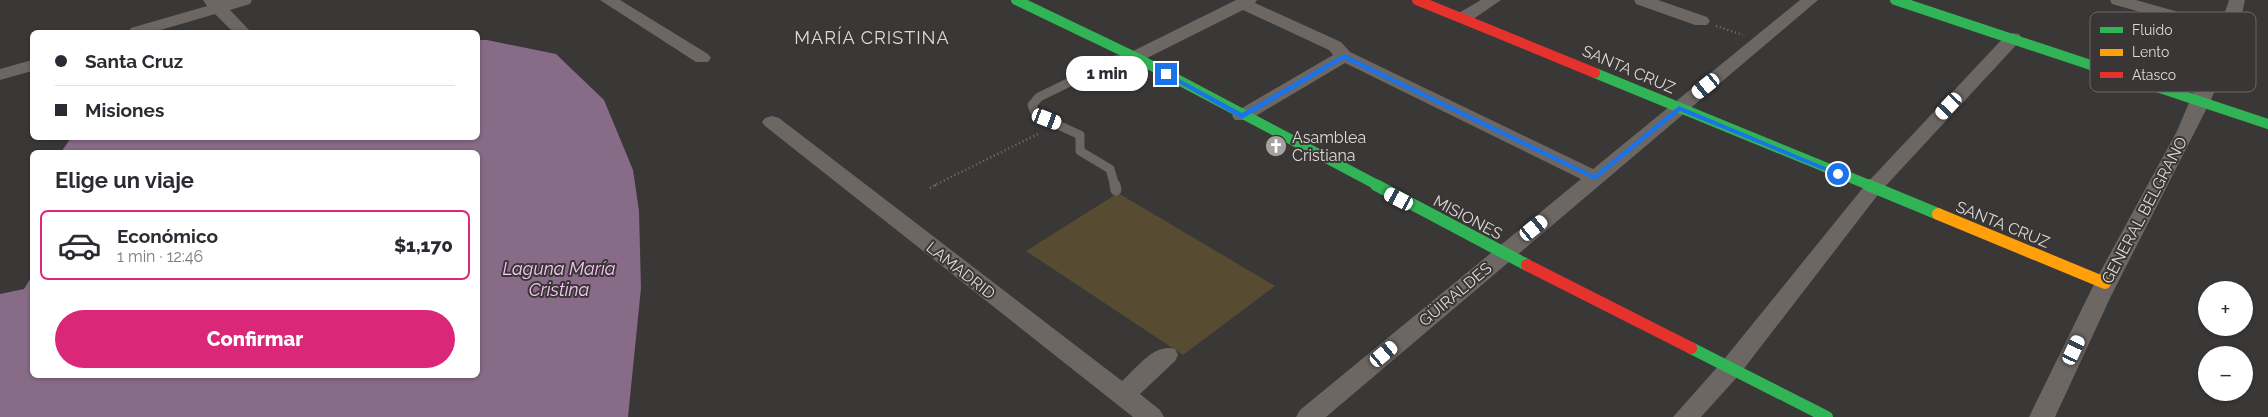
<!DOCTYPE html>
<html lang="es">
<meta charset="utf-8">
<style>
body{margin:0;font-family:Raleway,sans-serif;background:#f2f2f3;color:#2b2b33;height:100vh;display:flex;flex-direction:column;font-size:19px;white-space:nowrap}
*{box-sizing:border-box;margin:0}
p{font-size:16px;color:#7c7c81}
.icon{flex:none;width:28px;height:28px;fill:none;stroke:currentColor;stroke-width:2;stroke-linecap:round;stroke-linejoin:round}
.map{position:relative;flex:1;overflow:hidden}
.side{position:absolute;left:30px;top:150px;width:450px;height:228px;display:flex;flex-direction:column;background:#fff;border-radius:8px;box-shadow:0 1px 4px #0004}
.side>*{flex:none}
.banner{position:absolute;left:30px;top:30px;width:450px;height:110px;border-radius:8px;box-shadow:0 1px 4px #0004;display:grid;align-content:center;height:110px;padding:0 25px;background:#fff}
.fabs{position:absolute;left:2198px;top:281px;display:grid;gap:10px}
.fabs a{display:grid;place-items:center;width:55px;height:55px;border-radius:50%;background:#fff;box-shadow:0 1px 4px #0004;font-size:25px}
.end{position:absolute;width:22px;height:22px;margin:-11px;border:6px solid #1a73e8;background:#fff;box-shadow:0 0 0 2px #fff}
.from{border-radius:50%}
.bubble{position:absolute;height:35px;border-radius:18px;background:#fff;box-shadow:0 1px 4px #0004;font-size:16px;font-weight:800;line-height:35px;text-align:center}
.car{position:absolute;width:15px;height:30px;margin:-15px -8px;border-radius:6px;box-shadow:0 0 4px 1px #0007;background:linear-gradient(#fff 24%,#345 0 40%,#fff 0 76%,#345 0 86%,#fff 0)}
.banner b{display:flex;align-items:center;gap:18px;height:48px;font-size:19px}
.banner b+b{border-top:1px solid #e1e1e2}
.banner i{width:12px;height:12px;background:#2b2b33}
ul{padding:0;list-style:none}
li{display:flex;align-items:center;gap:15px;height:70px;margin:0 10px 8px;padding:0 15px;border:2px solid transparent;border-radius:8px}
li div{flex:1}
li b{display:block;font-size:19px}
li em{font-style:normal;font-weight:800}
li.selected{border-color:#db2777}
li>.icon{width:45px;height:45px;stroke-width:1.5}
h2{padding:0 25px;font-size:22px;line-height:60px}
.action{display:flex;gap:10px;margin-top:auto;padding:10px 25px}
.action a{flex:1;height:58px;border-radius:30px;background:#db2777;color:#fff;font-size:20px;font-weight:800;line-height:58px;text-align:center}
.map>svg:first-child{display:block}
</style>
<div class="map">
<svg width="2268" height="417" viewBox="0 0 2268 417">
<rect width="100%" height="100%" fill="#3a3737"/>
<path fill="#574b31" d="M1118,193l157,93 -92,69 -157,-104z"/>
<path fill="#876b87" d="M478,40h9l69,14 48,46 29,70 6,41 2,77 -13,129h-628v-123l24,-5 8,-13v99h446v-223h-417l10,-14h407z"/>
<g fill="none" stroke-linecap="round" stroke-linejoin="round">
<path stroke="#767270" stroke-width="2.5" stroke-dasharray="1 3" stroke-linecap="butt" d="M1716,26l27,9
M933,186l107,-53"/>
<path stroke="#767270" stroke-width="3" stroke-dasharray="1 4.5" stroke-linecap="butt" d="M930,188l6,-3"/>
<path stroke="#6c6763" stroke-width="9" d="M1115,186l-5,-17 -30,-18v-16l-44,-20 -4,-10 7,-8 76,-37 19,-2"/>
<path stroke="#6c6763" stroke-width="11" d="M1115,185l1,5"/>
<path fill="#6c6763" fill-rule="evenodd" d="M203,0h49l-2,4 -20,6 21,22h-18l-18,-18 -61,18h-26l3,-4 76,-22z
M600,0h20l88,54 3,4 -3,4h-12z
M1236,0h21l-2,3 86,39 9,10 243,117 207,-169h18l-492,417h-30l4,-7 281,-231 -236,-116 -96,57h-14l-3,-4 3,-4 98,-57 -4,-5 -86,-40 -102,51h-12l-3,-4 3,-4z
M1481,0h20l-32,22h-12l-3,-4 3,-4z
M1634,0h24l49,17 3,4 -3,4h-12l-59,-21z
M2110,0h26l85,24 8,-24h16l-7,32 -27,68 -100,196 -56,121h-26l69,-141 79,-145 41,-97 -106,-30z
M2013,33l6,1 3,4 -3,4 -139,150 -141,183 -38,42h-28l48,-54 145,-179 141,-150z
M32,60v11l-32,9v-11z
M772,116l7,2 343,263c15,-13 32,-38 53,-32l3,6 -3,6 -35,33 20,16 4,7h-31l-368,-291 -3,-4 3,-4z"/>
<path stroke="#30b455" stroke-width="10" d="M1016,0l119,57 244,129
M1895,0l373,124
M1595,73l276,113"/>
<path stroke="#30b455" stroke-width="12" d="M1376,185l151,80
M1868,185l70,29
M1691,348l136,69"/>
<path stroke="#ff9f0a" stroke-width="12" d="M1938,214l167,69"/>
<path stroke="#e5322d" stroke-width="10" d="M1417,0l178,73"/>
<path stroke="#e5322d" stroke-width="12" d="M1527,265l164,83"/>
</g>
<path fill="#1a73e8" d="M1344,54l250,121 85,-69 163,68 -7,1 -155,-64 -85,69 -251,-121 -102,60 -79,-45 5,-1 74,40z"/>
<defs>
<g id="church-disc" transform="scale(1.125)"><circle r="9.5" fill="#a4a1a1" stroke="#3b3636"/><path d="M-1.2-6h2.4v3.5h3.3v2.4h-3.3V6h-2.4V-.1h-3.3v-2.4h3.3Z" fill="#fff"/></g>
</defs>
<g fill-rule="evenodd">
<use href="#church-disc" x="1276" y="146"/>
</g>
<g text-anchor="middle" stroke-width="4" stroke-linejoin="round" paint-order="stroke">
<g font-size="16" fill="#dddada" stroke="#3b3636">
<text transform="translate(1629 69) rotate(23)" y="6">SANTA CRUZ</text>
<text transform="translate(2144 210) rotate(-62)" y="6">GENERAL BELGRANO</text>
<text transform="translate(1468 217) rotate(28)" y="6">MISIONES</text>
<text transform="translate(2003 224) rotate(22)" y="6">SANTA CRUZ</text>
<text transform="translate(961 270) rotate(38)" y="6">LAMADRID</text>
<text transform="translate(1455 294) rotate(-40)" y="6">GÜIRALDES</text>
</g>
<g font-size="16" fill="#dddada" stroke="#3b3636" text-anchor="start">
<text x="1292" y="143">Asamblea<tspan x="1292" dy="18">Cristiana</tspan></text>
</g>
<g font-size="18" letter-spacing="1" fill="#dddada" stroke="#3b3636">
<text x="872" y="44">MARÍA CRISTINA</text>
</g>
<g font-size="18" font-style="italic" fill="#fac6fb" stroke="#3b3636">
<text x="559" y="275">Laguna María<tspan x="559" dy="21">Cristina</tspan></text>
</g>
</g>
<rect x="2090" y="12" width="166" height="80" rx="8" fill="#3b3636" stroke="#6c6767" stroke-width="1"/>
<rect x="2100" y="27" width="23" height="6" fill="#30b455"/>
<rect x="2100" y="49" width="23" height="7" fill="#ff9f0a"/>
<rect x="2100" y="72" width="23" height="6" fill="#e5322d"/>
<g font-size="14" fill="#dddada">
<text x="2132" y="35">Fluido</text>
<text x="2132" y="57">Lento</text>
<text x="2132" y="80">Atasco</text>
</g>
</svg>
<div class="fabs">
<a>+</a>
<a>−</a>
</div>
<i class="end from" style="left:1838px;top:174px"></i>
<i class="end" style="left:1166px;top:74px"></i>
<div class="bubble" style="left:1066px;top:56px;width:82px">1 min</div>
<i class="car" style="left:1706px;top:86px;rotate:231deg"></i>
<i class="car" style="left:1949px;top:106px;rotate:223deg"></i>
<i class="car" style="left:1047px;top:119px;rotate:111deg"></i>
<i class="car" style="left:1399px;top:199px;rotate:298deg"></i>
<i class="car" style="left:1534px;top:228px;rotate:51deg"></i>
<i class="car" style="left:2074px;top:350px;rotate:25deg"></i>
<i class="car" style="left:1384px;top:354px;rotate:50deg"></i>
<div class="banner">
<b><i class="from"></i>Santa Cruz</b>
<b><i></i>Misiones</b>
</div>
<section class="side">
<h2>Elige un viaje</h2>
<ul>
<li class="selected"><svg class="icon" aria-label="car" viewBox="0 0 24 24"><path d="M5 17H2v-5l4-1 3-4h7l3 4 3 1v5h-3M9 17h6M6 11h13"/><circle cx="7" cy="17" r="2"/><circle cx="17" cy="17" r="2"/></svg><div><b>Económico</b><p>1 min · 12:46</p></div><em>$1,170</em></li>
</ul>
<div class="action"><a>Confirmar</a></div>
</section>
</div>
